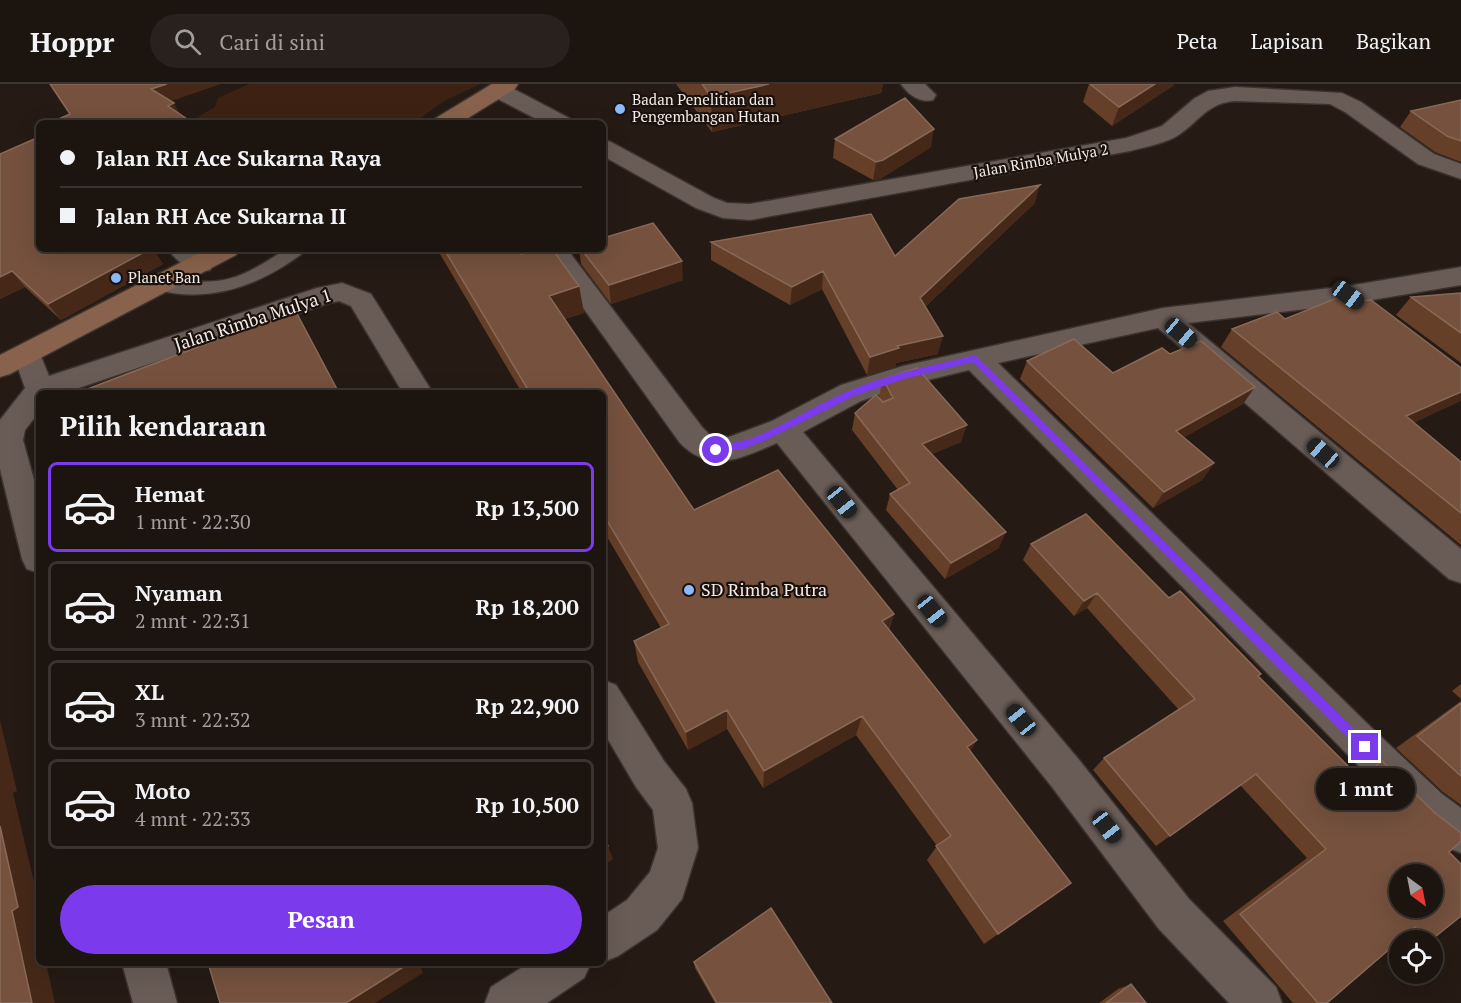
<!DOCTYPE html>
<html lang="id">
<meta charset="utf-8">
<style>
body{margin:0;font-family:"PT Serif",serif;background:#29211d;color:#f1f3f6;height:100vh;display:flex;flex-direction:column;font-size:22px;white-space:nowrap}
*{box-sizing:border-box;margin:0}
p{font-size:20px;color:#a09e9e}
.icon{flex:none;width:33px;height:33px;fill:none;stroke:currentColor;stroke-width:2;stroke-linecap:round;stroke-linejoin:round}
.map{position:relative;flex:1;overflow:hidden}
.sheet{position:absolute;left:36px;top:306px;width:570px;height:576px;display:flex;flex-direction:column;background:#1c140f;border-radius:9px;box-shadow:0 6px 24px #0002,0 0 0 2px #3a332f}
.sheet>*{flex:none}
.hud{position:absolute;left:36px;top:36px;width:570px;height:132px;border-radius:9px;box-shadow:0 6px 24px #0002,0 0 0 2px #3a332f;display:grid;align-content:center;height:132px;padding:0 24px;background:#1c140f}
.needle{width:39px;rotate:148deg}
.tools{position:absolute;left:1389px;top:780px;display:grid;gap:12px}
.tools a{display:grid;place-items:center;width:54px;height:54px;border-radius:50%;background:#1c140f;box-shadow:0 6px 24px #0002,0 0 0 2px #3a332f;font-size:30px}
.end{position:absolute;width:27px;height:27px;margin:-14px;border:8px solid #7c3aed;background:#fff;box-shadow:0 0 0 3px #fff}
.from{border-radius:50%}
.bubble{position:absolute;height:42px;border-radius:21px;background:#1c140f;box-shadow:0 6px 24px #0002,0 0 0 2px #3a332f;font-size:20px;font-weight:800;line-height:42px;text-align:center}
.car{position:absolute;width:18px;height:36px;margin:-18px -9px;border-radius:8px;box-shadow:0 0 4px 2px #0007;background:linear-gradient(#222 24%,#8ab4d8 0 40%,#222 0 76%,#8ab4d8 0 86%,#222 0)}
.hud b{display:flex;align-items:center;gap:21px;height:57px;font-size:22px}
.hud b+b{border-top:2px solid #3a332f}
.hud i{width:15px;height:15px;background:#f1f3f6}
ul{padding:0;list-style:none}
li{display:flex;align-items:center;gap:18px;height:90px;margin:0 12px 9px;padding:0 12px;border:3px solid #3a332f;border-radius:9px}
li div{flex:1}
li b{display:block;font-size:22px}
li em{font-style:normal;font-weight:800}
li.active{border-color:#7c3aed}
li>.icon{width:54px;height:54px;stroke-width:1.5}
h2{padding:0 24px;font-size:27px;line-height:72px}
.primary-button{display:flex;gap:12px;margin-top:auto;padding:12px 24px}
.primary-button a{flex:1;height:69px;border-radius:36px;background:#7c3aed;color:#fff;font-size:24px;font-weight:800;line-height:69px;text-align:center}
header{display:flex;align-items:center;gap:36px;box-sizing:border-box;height:84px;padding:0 30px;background:#1c140f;border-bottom:2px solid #3a332f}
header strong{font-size:28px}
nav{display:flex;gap:33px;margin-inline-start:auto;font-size:21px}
.search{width:420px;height:54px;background:#29211d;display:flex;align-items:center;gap:15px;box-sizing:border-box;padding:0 21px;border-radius:33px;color:#a09e9e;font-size:22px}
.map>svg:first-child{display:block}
</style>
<header>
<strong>Hoppr</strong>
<div class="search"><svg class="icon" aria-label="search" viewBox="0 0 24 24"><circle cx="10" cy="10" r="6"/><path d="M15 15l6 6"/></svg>Cari di sini</div>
<nav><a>Peta</a><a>Lapisan</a><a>Bagikan</a></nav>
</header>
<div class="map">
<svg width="1461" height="919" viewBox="0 0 1461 919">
<rect width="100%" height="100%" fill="#251a14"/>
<path fill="#3d2213" d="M249,0h231l-36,17 -30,22h-221l-2,-2 24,-14 3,-9z"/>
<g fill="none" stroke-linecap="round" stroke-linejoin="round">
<g stroke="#3c3330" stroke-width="3">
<path id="lane" d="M286,165h20c-5,7 -15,12 -22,17 -40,25 -83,36 -130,23l-2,-4 2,-4 6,-2c63,6 73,5 126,-30z"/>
</g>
<g stroke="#3c3330" stroke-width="3">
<path id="street" d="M496,0l10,1 63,33 3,5h-28l-54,-28 -3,-5 3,-5z
M901,0h24l11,11 -3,5c-14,3 -24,-5 -32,-16z
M1235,3l107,6 19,9 73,52 27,10v15l-43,-15 -73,-52 -15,-8 -95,-3c-27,2 -35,19 -55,33 -13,9 -35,13 -50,17l-380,69 -27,-2 -27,-10 -93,-52v-16l8,2 103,56 13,5 23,1 376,-66 36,-12 33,-28 13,-7z
M168,165h30l16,15 -4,6c-16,4 -33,-7 -42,-21z
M541,165h26l135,178 9,9 18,1 43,-16 69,-36 62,-19 260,-58 185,-22 113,-19v18l-113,19 -160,19 273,226v34l-12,-4 -291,-251 -160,35 380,371 64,60 19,14v45l-14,-6 -33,-25 -445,-452 -62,15 -46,16 -58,31 277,329 109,138 87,88 6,16h-53l-70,-74 -107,-142 -275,-344c-34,14 -66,32 -97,0z
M342,199l29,11 62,99h-30l-52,-87 -12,-5 -10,2 -265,90h-25v19l-14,18 -2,10 16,58v75l-12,-4 -5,-10 -22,-90v-49l25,-32 -12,-34 4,-7 10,-3 10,3 12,29 268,-88z
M603,596l13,5 48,76 22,28 6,14 6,45 -16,51 -25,31 -39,26 -15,6v-46l24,-16 23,-28 8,-24 -5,-38 -17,-23 -33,-56z
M122,879h44l11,40h-44z
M529,879h62l-7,15 -37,25h-62l6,-16z"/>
</g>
<g stroke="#3c3330" stroke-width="3">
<path id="secondary" d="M492,0h26l-3,5 -55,34h-27l3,-5z
M207,165h33l-4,6 -226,119 -10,3v-22z"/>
</g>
<use href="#lane" fill="#695c56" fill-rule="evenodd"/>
<use href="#street" fill="#695c56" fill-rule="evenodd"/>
<use href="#secondary" fill="#88624c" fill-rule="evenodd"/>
</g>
<path fill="#663f29" d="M676,0h207l-2,9 -169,39z
M1089,0l85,1 -62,41 -29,-24z
M1461,16v62l-26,-10 -35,-25 11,-16z
M39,53v112h119l-4,2 9,13 -102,56 -36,-33 -25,12z
M835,55l96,8 -51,32 -7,1 -40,-22z
M1035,119l-110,104 13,47 -42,9v3l-29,9 -45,-86 -32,16 -79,-45v-18l184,14z
M379,165h16l-8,5z
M437,165h81l3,5 58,32 5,27 -19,6 129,191 200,104 -5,16 88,110 -7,11 101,132 -87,61 -57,-84 10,-14 -81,-111 -93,53 -36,-59 -39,21 -50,-88 -4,-21 27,-13 -58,-98v-137h-81z
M579,165h24l80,31 -72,24 -30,-40z
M1461,209v70l-65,-48 15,-18z
M1285,235l176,143v83l-240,-198 11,-18z
M1170,270l73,50 -59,33 30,26 -12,17 -49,28 -133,-129 7,-18 86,12z
M883,295l78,63 -29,12 67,94 -54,31 -59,-69 4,-16 8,-4 -46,-60 3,-17 26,-13 -2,-3z
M1031,460l138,54 92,76 -3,2 100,100 24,-15 67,91 -18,88h-31v2h-1l-72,61h-34l-70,-82 84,-63 -67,-73 -84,61 -63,-76 11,-12 75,-48 -92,-102 -13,8 -51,-56z
M1461,600v15l-9,-8z
M1461,617v104l-18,-13 -47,-44z
M694,878l138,41h-117l-20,-35z
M1131,900l15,19h-47l19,-14z"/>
<path fill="#452818" d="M167,0h54l-61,21 -9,-16z
M769,0h114l-2,9 -169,39 -1,-35z
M1155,0h20l-63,42 7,-19z
M174,19l8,15 -14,-12z
M934,45l-3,18 -51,32 -7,1 3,-18z
M1040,101l-5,18 -120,113 5,-18z
M146,165h12l-4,2 9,13 -102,56 -13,-16z
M385,165h10l-8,5z
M682,177l1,19 -72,24 -2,-19z
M12,187l13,16 -25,12v-22z
M823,187l-1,18 -32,16 2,-18z
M579,202l5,27 -29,9 -6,-26z
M943,252l-5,18 -42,9v3l-29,9 3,-18 27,-11z
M1255,303l-12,17 -77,44 10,-17z
M1461,308v9l-71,33 16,-18z
M967,341l-6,17 -44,19 5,-17z
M1214,379l-12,17 -49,28 11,-16z
M1006,448l-7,16 -54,31 6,-16z
M1097,509l-10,15 -13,8 10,-15z
M894,530l-7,21 -5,-14z
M727,626v19l-39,21 -2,-18z
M862,632l-6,19 -93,53 1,-17z
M0,636l17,71 -4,2 26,110v14l-3,1 3,13v32h7l9,40h-23l-20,-92 -12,-85z
M977,656l-11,18 1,-11z
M608,762l5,13 -10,7v-17z
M1071,799l-16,13 -71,48 14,-10z
M407,879h12l4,10 -48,30h-29z"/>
<path fill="#75513e" stroke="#886958" stroke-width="1.5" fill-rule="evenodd" d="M50,0h117l-16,5 23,14 -6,3 25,17h-137l-2,-2 16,-7z
M702,0h67l-58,13z
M1090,0h65l-36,23z
M905,14l29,31 -51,31 -7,2 -41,-23z
M1461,16v41l-14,-5 -36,-25z
M39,53v112h111l-102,55 -36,-33 -12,6v-123z
M1040,101l-120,113 23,38 -46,10 2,2 -29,9 -47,-86 -31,16 -81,-45 160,-28 24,42 64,-57z
M653,139l29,38 -73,24 -28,-36h22v-11z
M444,165h74l3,5 18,-5h13l27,37 -30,10 145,214 84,-40 116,144 -12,7 95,119 -10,7 104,136 -73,51 -62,-88 15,-10 -89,-120 -98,55 -37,-61 -41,22 -52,-91 35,-17 -66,-110v-121h-73z
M1461,209v40l-50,-36z
M1342,212l8,6 21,-2 90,68v24l-55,24 55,46v51l-229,-184 45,-17 8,7z
M295,226l44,83h-262z
M1074,255l39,34 49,-25 8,6 31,-13 54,46 -79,44 38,32 -50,29 -137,-131z
M917,284l50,57 -45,19 84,88 -55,31 -61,-69 20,-11 -55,-70 21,-18 7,7 10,-4 -10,-19z
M1086,430l83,84 11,-7 81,83 -3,2 102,102 22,-17 53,52 26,20v8l-12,11 12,12v52l-30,24h-3l-13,-13 -88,76h-9l-78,-89 86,-65 -70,-75 -86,62 -66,-78 91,-59 -98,-106 -13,8 -53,-57zM1400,790h32v34h-32z
M1461,619v73l-44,-40z
M0,742l18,81 -6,4 20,92h-32z
M603,754l5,8 -5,3z
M771,824l61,95h-115l-23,-41z
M208,879h199l1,1 -62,39h-126z
M1131,900l15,19h-40z"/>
<path fill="#7c3aed" d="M975,271l394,389v7h-8l-388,-389 -69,17 -50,17 -88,44 -23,9 -27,4 -5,-3c6,-6 33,-8 44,-13 31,-13 60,-31 91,-45 40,-18 86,-26 129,-37z"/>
<g fill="#8db9fc" stroke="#1b110c" stroke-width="2">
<circle cx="620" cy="25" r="6"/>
<circle cx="116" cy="194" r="6"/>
<circle cx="689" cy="506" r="6"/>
</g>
<g text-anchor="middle" stroke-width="4.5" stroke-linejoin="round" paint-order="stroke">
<g font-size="15" fill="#f2eae7" stroke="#1b110c" text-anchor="start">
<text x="632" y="21">Badan Penelitian dan<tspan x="632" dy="17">Pengembangan Hutan</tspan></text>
<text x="128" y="199">Planet Ban</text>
</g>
<g font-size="15" fill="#f2eae7" stroke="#1b110c">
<text transform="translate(1041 77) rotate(-10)" y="5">Jalan Rimba Mulya 2</text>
</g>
<g font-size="18" fill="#f2eae7" stroke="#1b110c">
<text transform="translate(253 236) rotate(-18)" y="6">Jalan Rimba Mulya 1</text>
</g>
<g font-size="18" fill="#f2eae7" stroke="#1b110c" text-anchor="start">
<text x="701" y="512">SD Rimba Putra</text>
</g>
</g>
</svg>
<div class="tools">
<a><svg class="needle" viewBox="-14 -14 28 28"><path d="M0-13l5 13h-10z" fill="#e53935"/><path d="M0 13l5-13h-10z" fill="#a09e9e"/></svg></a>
<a><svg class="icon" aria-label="locate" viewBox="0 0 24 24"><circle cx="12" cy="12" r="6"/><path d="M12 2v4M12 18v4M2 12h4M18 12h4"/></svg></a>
</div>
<i class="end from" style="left:716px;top:366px"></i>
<i class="end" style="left:1365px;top:663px"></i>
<div class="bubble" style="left:1316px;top:684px;width:99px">1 mnt</div>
<i class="car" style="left:1348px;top:211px;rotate:127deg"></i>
<i class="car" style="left:1181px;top:249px;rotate:130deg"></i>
<i class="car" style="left:1323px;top:369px;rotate:311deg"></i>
<i class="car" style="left:842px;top:418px;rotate:141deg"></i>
<i class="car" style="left:932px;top:527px;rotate:141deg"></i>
<i class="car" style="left:1021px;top:636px;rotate:321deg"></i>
<i class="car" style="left:1107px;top:743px;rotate:142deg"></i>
<div class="hud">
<b><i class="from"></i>Jalan RH Ace Sukarna Raya</b>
<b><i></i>Jalan RH Ace Sukarna II</b>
</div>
<section class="sheet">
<h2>Pilih kendaraan</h2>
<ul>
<li class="active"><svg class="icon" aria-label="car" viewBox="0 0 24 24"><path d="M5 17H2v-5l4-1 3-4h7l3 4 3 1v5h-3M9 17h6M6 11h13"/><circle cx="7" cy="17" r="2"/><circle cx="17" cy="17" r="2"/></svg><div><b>Hemat</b><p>1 mnt · 22:30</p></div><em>Rp 13,500</em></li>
<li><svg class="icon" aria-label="car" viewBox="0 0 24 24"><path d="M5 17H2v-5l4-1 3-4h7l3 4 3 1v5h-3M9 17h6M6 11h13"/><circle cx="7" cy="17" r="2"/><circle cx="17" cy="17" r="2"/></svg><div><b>Nyaman</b><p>2 mnt · 22:31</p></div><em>Rp 18,200</em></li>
<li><svg class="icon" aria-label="car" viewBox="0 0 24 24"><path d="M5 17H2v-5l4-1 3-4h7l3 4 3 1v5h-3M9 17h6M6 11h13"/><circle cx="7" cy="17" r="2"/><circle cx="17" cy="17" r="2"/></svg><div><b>XL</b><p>3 mnt · 22:32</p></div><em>Rp 22,900</em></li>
<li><svg class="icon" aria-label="car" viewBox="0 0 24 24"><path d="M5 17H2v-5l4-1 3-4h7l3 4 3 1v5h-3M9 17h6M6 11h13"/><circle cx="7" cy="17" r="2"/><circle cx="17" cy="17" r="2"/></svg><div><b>Moto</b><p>4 mnt · 22:33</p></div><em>Rp 10,500</em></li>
</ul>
<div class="primary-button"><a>Pesan</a></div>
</section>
</div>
